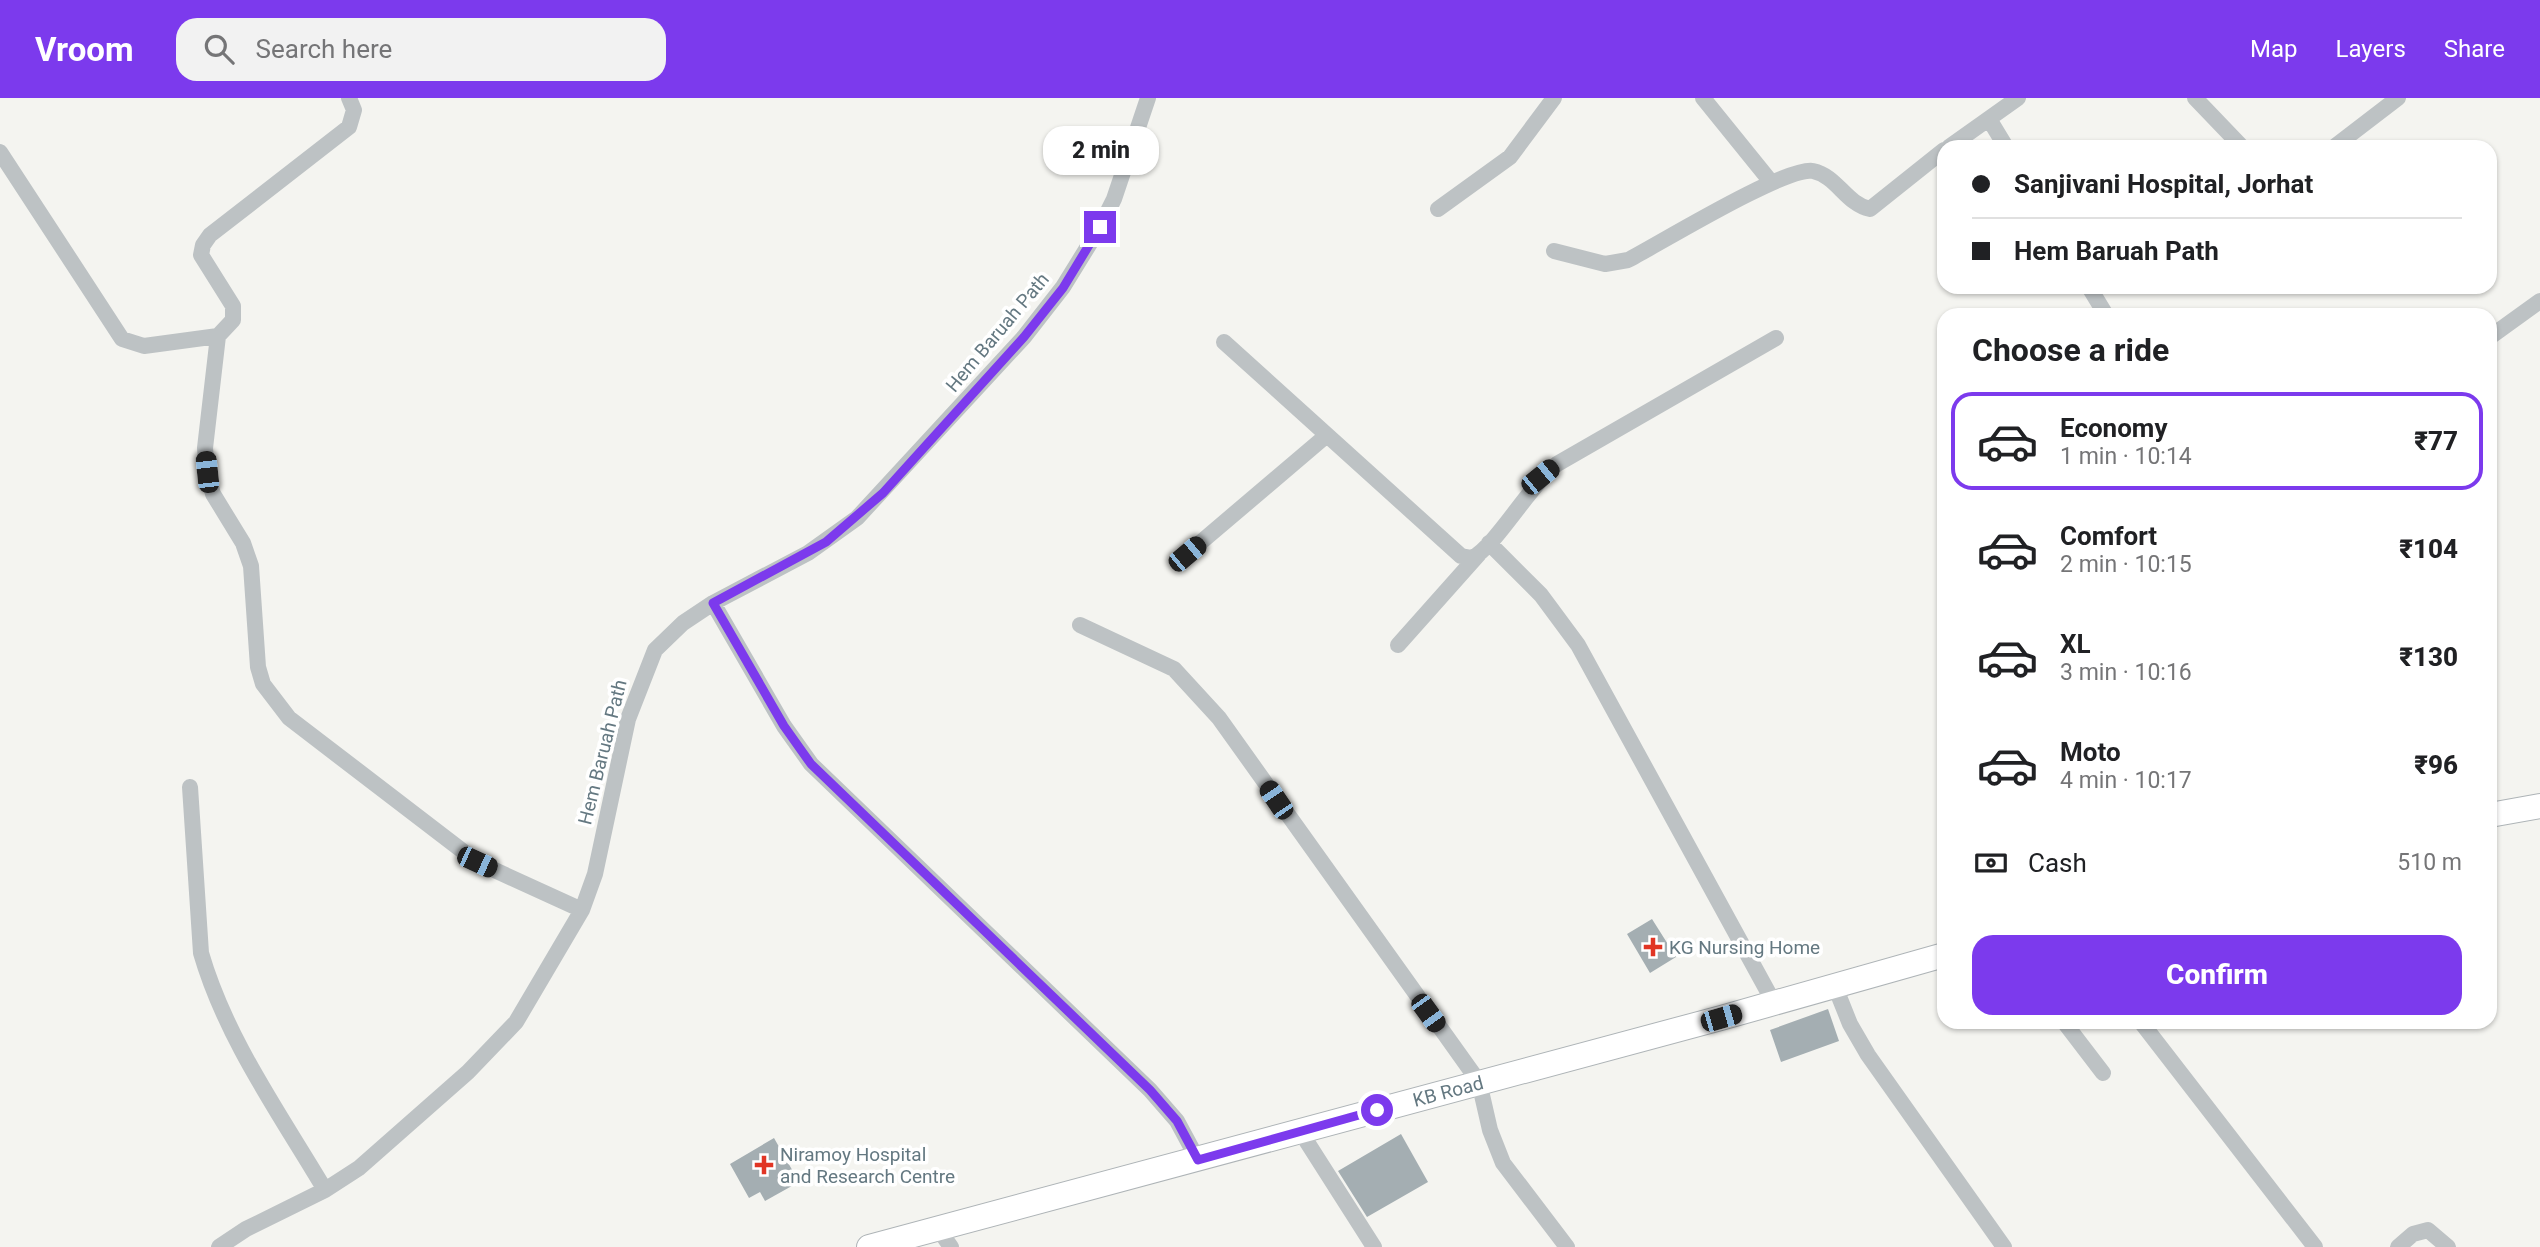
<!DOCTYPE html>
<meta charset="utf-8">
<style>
body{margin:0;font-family:Roboto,sans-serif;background:#f2f2f2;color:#202124;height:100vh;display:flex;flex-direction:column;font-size:26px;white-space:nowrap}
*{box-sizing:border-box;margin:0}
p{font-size:23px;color:#757577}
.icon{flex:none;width:38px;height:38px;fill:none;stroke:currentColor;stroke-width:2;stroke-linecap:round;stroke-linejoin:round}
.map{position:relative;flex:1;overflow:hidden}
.details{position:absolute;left:1937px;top:210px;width:560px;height:721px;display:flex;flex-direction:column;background:#fff;border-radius:21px;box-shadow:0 2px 5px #0004}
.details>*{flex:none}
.guide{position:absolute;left:1937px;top:42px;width:560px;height:154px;border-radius:21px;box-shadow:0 2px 5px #0004;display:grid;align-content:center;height:154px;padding:0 35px;background:#fff}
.end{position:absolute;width:32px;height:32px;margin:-16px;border:9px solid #7c3aed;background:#fff;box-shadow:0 0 0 4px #fff}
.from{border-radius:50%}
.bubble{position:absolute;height:49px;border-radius:21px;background:#fff;box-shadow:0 2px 5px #0004;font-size:23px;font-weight:800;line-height:49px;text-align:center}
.car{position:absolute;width:21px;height:42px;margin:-21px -10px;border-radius:9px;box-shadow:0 0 5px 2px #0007;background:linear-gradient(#222 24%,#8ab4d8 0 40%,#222 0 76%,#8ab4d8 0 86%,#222 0)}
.guide b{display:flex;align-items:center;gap:24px;height:66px;font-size:26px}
.guide b+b{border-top:2px solid #e0e0e0}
.guide i{width:18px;height:18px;background:#202124}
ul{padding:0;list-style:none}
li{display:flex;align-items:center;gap:21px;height:98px;margin:0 14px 10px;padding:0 21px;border:4px solid transparent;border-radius:21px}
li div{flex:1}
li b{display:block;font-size:26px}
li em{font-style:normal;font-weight:800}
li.on{border-color:#7c3aed}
li>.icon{width:63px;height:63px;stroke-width:1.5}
h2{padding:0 35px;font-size:32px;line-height:84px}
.pay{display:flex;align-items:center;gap:18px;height:77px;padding:0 35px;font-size:26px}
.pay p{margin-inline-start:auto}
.action{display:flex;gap:14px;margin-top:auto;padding:14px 35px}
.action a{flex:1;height:80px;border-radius:21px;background:#7c3aed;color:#fff;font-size:28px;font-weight:800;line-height:80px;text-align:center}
header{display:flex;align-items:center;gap:42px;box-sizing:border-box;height:98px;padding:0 35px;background:#7c3aed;color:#fff}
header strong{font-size:33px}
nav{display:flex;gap:38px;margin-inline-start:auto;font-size:24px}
.search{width:490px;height:63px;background:#f2f2f2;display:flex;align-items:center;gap:18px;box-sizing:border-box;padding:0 24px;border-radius:21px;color:#757577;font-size:26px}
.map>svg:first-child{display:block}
</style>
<header>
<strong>Vroom</strong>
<div class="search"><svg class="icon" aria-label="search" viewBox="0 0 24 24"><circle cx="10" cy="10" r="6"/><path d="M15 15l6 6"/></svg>Search here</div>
<nav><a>Map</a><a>Layers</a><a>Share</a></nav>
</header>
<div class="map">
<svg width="2540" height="1149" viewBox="0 0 2540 1149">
<rect width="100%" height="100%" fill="#f4f4f0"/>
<path fill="#a4aeb2" d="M1652,821l24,38 -26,16 -23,-39z
M1828,911l11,32 -58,21 -11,-32z
M1401,1036l27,48 -61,35 -29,-46z
M774,1040l25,44 -34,19 -5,-9 -11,6 -19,-34z"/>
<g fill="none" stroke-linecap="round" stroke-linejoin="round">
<g stroke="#aeb4b7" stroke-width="26">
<path id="primary" d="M2490,717l50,-9
M869,1149l852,-229 223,-63"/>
</g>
<path stroke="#bdc2c4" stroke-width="16" d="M349,0l5,12 -5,17 -139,108 -7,10 -2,10 32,51v14l-15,16 -13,112 2,24 6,22 30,49 8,23 7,101 5,17 26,34 188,144 105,48
M1703,0l68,84
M2195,0l47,49
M1989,21l17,28
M1949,49l69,-49
M2334,49l64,-49
M0,54l122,187 22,7 74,-10
M1438,111l72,-52 44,-59
M1554,153l51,13 23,-4c31,-16 158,-94 185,-89 24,5 33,33 57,38l74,-59
M2089,189l17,28
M2490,239l50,-36
M1224,244l237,214 11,2c24,-12 57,-72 85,-94l219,-126
M1489,445l52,52 37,50 196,358
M1187,456l140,-119
M713,505l71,123 27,38 339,326 27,31 21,39
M1080,527l94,44 45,49 260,364 11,48 13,33 64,84
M1398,547l81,-91
M190,689l11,166c25,86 79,161 124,237
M1834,886l16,40 18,31 136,192
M2064,924l39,51
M2141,924l174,225
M1300,1033l74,116
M937,1129l14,20
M219,1149l27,-18 79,-39 34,-22 109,-96 48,-50 66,-112 13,-36 33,-155 27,-69 28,-27 30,-20 95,-50 49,-35 167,-181 39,-50 37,-60 14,-28 34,-101
M2398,1149l15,-13 15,-4 20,17"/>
<use href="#primary" stroke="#fff" stroke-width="24"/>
</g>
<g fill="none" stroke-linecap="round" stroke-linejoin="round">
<path stroke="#7c3aed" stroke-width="9" d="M1100,129l-37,61 -39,49 -141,156 -57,49 -113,61 71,123 27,38 339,326 27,31 21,39 179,-50"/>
</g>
<g fill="#e13524" stroke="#fff" stroke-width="2.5">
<path d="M1649.5 838.5h7v7h7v7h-7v7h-7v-7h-7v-7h7z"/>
<path d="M760.5 1056.5h7v7h7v7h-7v7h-7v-7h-7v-7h7z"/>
</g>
<g text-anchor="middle" stroke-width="7" stroke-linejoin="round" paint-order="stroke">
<g font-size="19" fill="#647881" stroke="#fff">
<text transform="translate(997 234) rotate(-50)" y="7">Hem Baruah Path</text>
<text transform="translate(602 654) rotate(-76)" y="7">Hem Baruah Path</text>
<text transform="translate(1448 993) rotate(-15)" y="7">KB Road</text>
</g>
<g font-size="19" fill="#647881" stroke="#fff" text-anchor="start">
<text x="1669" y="856">KG Nursing Home</text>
<text x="780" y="1063">Niramoy Hospital<tspan x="780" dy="22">and Research Centre</tspan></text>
</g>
</g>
</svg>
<i class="end from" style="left:1377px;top:1012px"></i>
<i class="end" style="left:1100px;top:129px"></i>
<div class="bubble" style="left:1043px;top:28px;width:116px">2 min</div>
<i class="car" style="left:207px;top:374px;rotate:354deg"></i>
<i class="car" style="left:1540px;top:379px;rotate:51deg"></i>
<i class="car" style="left:1187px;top:456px;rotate:50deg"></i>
<i class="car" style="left:1276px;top:702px;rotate:326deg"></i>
<i class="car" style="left:477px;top:764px;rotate:115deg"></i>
<i class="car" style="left:1428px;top:915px;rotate:144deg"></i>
<i class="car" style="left:1721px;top:920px;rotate:74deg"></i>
<div class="guide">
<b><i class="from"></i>Sanjivani Hospital, Jorhat</b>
<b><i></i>Hem Baruah Path</b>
</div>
<section class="details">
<h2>Choose a ride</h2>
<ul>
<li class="on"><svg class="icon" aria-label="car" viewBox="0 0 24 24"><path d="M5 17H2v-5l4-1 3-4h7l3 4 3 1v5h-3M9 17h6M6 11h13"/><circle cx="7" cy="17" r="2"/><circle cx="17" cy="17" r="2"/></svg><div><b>Economy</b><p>1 min · 10:14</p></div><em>₹77</em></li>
<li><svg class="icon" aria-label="car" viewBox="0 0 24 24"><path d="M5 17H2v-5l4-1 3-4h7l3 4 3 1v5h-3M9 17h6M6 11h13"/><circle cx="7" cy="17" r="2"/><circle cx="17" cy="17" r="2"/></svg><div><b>Comfort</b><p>2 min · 10:15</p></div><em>₹104</em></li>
<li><svg class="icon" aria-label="car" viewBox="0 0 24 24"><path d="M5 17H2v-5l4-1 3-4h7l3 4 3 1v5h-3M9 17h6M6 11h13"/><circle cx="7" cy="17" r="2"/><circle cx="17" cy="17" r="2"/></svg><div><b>XL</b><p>3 min · 10:16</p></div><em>₹130</em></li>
<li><svg class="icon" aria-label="car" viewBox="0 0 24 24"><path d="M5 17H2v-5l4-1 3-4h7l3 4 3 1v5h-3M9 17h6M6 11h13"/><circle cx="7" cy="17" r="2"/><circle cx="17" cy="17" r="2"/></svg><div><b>Moto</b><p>4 min · 10:17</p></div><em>₹96</em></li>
</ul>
<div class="pay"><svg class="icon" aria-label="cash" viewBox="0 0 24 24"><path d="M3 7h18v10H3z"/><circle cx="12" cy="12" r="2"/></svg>Cash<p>510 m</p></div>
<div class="action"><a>Confirm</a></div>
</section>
</div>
